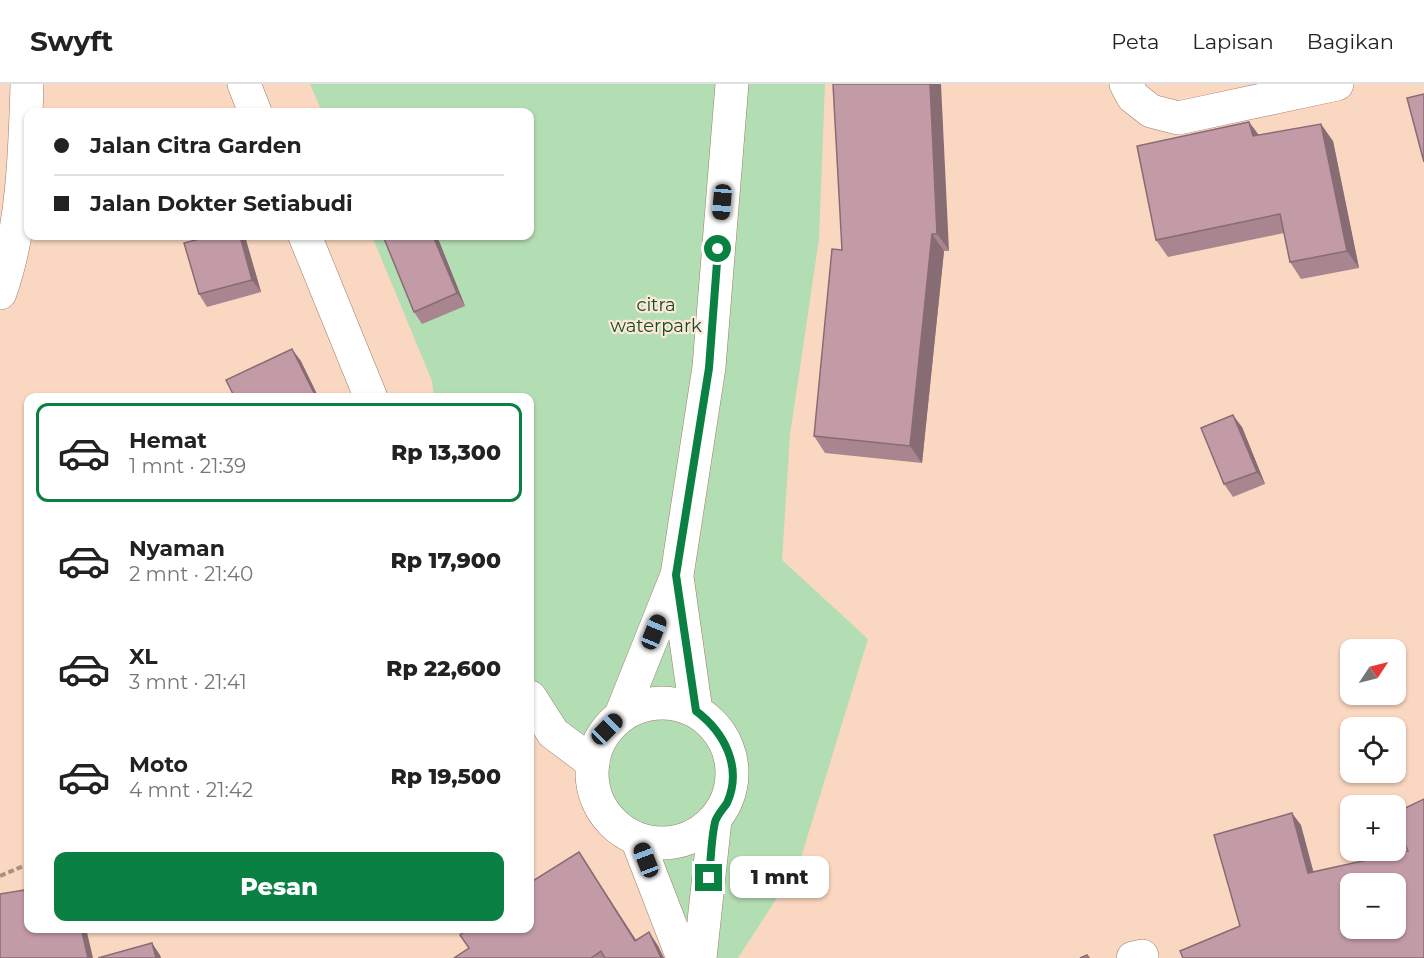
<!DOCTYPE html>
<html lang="id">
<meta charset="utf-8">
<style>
body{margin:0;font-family:Montserrat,sans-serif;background:#f2f2f2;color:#222;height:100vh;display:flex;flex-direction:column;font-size:22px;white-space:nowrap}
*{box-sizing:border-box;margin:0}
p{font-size:20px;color:#767676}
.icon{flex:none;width:33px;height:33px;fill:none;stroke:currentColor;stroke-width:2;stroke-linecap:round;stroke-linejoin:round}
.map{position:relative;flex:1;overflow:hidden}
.panel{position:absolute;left:24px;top:309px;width:510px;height:540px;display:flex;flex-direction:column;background:#fff;border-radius:12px;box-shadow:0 2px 4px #0004}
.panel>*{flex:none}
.guide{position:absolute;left:24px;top:24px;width:510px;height:132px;border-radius:12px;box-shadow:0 2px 4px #0004;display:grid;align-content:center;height:132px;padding:0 30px;background:#fff}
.needle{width:39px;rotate:55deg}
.fabs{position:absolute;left:1340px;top:555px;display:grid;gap:12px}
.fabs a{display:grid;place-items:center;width:66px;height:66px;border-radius:12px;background:#fff;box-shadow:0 2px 4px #0004;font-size:30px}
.end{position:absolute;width:27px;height:27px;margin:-14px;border:8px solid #0b8043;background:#fff;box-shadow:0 0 0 3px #fff}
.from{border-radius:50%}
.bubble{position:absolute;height:42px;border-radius:12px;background:#fff;box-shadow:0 2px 4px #0004;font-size:20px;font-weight:800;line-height:42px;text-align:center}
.car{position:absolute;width:18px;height:36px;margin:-18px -9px;border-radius:8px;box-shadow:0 0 4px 2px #0007;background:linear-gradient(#222 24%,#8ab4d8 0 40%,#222 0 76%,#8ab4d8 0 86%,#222 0)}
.guide b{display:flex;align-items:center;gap:21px;height:57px;font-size:22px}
.guide b+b{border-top:2px solid #e0e0e0}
.guide i{width:15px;height:15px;background:#222}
ul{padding:10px 0 0;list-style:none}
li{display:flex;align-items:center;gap:18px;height:99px;margin:0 12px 9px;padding:0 18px;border:3px solid transparent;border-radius:12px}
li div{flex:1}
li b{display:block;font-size:22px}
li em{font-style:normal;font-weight:800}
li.active{border-color:#0b8043}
li>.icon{width:54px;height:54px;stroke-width:1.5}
.primary-button{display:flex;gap:12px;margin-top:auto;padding:12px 30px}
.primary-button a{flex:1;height:69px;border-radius:12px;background:#0b8043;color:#fff;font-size:24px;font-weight:800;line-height:69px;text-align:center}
header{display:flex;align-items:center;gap:36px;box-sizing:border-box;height:84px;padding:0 30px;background:#fff;border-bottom:2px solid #e0e0e0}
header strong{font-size:28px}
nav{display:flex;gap:33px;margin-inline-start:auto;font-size:21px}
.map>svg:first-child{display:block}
</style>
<header>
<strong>Swyft</strong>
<nav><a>Peta</a><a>Lapisan</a><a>Bagikan</a></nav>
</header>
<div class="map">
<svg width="1424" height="874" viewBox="0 0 1424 874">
<rect width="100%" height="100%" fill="#fad7c1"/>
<path fill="#b3ddb3" d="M310,0h515l-6,155 -29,196 -8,125 86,79 -69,225 -61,94h-32l-176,-285v-275l-96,-1 -2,-16 -60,-145h158v-124h-208z"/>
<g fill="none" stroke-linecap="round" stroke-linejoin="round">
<g stroke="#9c7d68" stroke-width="34">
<path id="street" d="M244,0l11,28
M1126,0l7,13 18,14 27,7 159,-34
M305,152l66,162
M0,209c23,-65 25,-140 27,-209
M530,613l23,36 40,30
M1133,874l9,-2"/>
</g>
<g stroke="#9c7d68" stroke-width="34">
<path id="secondary" d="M677,493l19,134
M592 689a70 70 0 1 1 140 0a70 70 0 1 1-140 0Z
M621,631l56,-140 32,-208 23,-283
M637,755l46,119
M700,874l15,-138"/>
</g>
<path stroke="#ab9180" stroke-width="4" stroke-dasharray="6 3" stroke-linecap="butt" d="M0,792l28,-12"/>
<use href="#street" stroke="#fff" stroke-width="33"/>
<use href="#secondary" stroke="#fff" stroke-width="33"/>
</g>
<path fill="#a8858f" d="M833,0l116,167h-5l-22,212 -97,-10 -11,-17 28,-186z
M1249,38l10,13 74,6 26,127 -58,11 -11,-17 -6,-29 -116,24 -12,-17z
M211,152h32l3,4 15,52 -54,15 -8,-13z
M383,152h54l28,70 -43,18 -8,-12z
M1242,343l23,57 -32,13 -9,-13z
M579,768l57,88 13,-8 9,14 6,12h-210l76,-30z"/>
<path fill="#886c74" d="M930,0h11l8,167 -12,-17z
M1249,38l12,17 -8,-3z
M1321,40l12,17 26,127 -12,-17z
M932,150l12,17 -22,212 -12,-17z
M240,152h3l3,4 15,52 -9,-12z
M433,152h4l28,70 -8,-13z
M292,265l9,12 18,37h-3z
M1233,331l9,12 23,57 -8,-12z
M1292,729l9,12 16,60 -9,-12z
M579,768l9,14 57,88 -10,-13z
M81,844h5l7,30h-5z
M649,848l9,14 6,12h-3z
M152,859l8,12 1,3h-5z"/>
<path fill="#c39ba6" stroke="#886c74" stroke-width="1.5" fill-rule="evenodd" d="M833,0h97l7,150h-5l-22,212 -96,-10 18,-187 10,1z
M1424,10v68l-17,-64z
M1249,38l4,14 68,-12 26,127 -57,11 -10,-48 -124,26 -19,-94z
M211,152h29l12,44 -53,14 -15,-51z
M383,152h50l24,57 -43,19z
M292,265l24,48 -81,1 -9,-18z
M1233,331l24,57 -33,12 -23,-56z
M1424,715v159h-241l-3,-7 60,-25 -26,-91 78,-22 16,60 100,-22 -13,-28v-10zM1350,800h45v44h-45z
M579,768l56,89 14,-9 12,26h-56l-4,-7 -10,7h-137l15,-10 -9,-13 10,-7h60v-40l3,-2 -2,-4z
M24,806l2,6h2v32h53l7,30h-88v-64z
M152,859l4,15h-58z
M1087,871l2,3h-9z"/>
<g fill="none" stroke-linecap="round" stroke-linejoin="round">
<path stroke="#0b8043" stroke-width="8" d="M709,794c2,-19 2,-38 6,-56 2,-7 8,-13 12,-19 16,-36 -3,-71 -31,-92l-20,-136 33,-207 9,-119"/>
</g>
<g text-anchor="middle" stroke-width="4.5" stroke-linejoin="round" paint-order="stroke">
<g font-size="18" fill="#104f19" stroke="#fde7da">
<text x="656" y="227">citra<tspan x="656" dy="21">waterpark</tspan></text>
</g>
</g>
</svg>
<div class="fabs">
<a><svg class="needle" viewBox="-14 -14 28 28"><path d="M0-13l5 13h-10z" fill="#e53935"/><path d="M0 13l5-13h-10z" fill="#767676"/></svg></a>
<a><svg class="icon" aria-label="locate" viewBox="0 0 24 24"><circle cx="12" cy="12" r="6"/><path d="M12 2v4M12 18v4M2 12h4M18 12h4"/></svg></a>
<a>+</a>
<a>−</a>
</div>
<i class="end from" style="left:718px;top:165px"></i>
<i class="end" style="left:709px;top:794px"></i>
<div class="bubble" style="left:730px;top:772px;width:99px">1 mnt</div>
<i class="car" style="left:722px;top:118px;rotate:185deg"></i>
<i class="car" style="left:654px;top:548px;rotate:22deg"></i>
<i class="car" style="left:607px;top:645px;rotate:45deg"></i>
<i class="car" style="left:646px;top:776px;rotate:339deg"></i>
<div class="guide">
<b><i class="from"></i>Jalan Citra Garden</b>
<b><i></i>Jalan Dokter Setiabudi</b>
</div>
<section class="panel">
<ul>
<li class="active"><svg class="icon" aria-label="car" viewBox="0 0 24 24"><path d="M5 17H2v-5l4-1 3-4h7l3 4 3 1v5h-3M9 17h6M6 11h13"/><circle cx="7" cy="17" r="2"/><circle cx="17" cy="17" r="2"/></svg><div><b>Hemat</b><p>1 mnt · 21:39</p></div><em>Rp 13,300</em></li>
<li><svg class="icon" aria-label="car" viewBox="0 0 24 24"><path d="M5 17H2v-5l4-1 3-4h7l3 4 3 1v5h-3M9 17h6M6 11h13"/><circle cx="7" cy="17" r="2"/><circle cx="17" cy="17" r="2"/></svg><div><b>Nyaman</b><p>2 mnt · 21:40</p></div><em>Rp 17,900</em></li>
<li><svg class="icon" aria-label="car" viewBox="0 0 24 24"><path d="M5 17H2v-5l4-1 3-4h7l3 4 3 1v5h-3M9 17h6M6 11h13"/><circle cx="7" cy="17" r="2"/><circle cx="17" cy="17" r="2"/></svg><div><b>XL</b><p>3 mnt · 21:41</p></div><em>Rp 22,600</em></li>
<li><svg class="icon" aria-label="car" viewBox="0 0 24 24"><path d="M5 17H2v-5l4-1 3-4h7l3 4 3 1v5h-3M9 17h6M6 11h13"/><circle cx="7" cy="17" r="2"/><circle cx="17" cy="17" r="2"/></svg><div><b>Moto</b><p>4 mnt · 21:42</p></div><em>Rp 19,500</em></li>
</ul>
<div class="primary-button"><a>Pesan</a></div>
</section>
</div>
